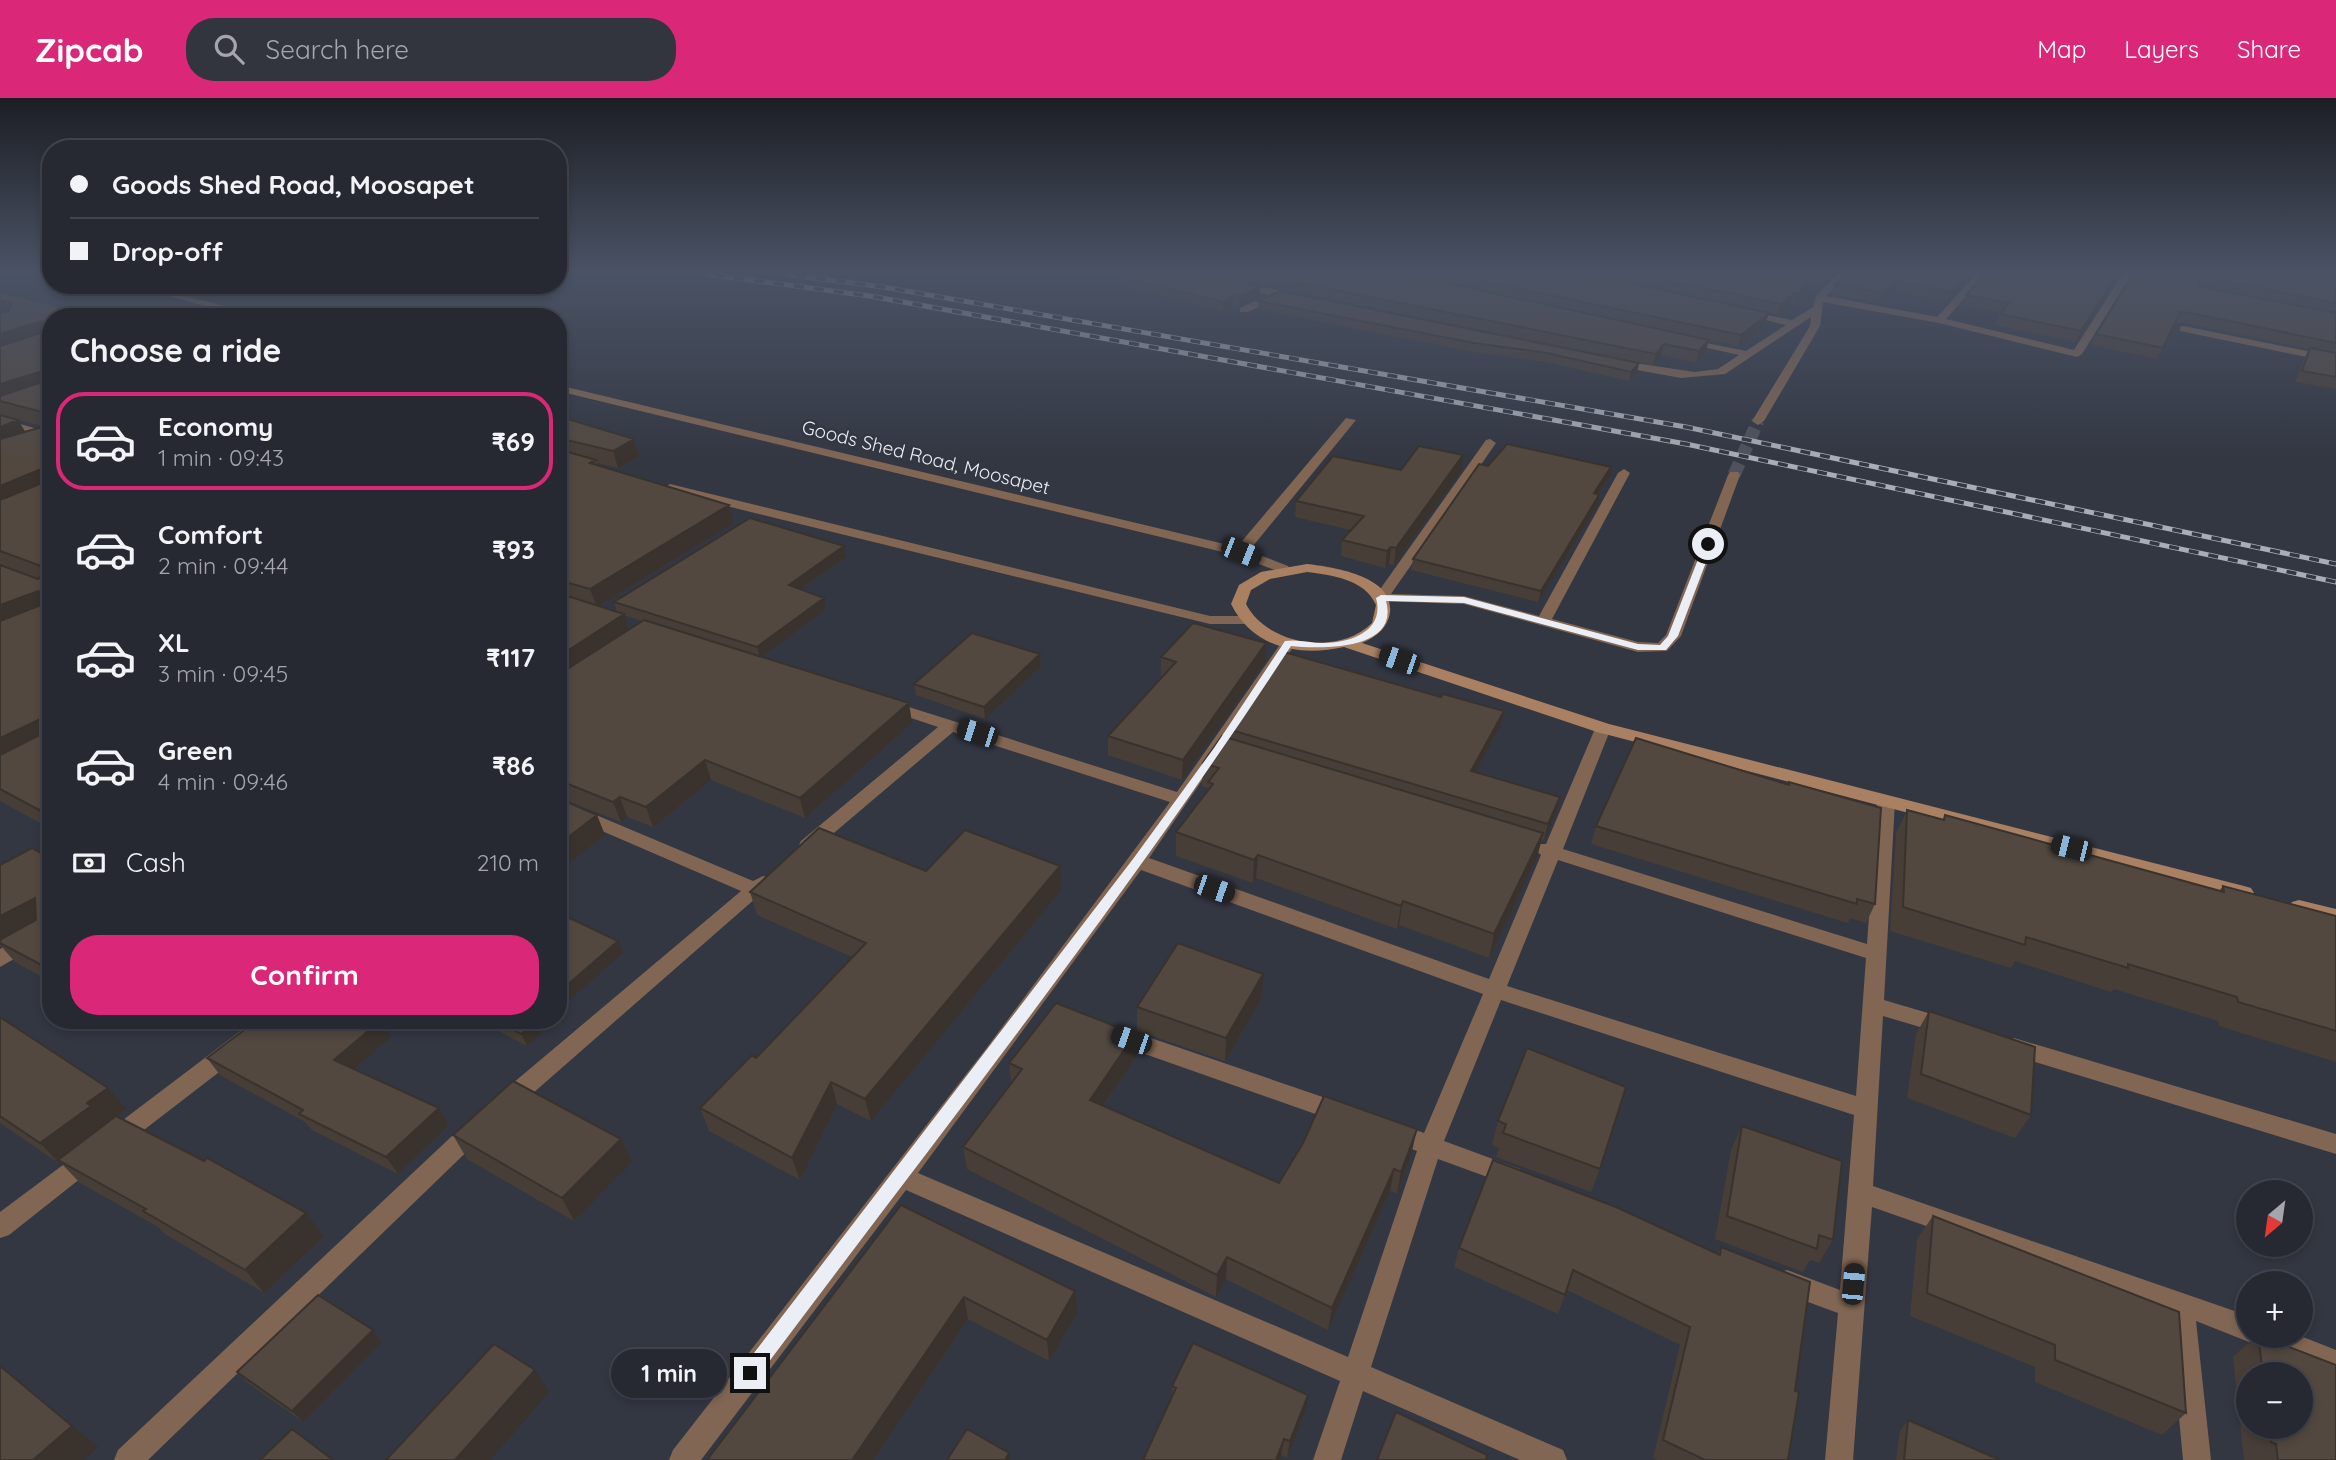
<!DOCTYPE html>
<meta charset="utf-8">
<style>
body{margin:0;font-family:Quicksand,sans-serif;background:#32353e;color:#f1f3f6;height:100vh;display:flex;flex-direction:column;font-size:26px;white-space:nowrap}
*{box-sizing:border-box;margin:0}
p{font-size:23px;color:#a4a6ac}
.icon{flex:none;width:38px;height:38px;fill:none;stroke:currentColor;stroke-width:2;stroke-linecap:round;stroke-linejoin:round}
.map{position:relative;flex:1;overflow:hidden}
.details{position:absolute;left:42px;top:210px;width:525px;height:721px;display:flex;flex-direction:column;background:#262932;border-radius:28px;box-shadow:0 4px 10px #0003,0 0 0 2px #42454d}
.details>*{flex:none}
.hud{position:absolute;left:42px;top:42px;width:525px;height:154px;border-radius:28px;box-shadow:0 4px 10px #0003,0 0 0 2px #42454d;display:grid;align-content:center;height:154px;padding:0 28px;background:#262932}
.needle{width:46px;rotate:209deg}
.buttons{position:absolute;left:2236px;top:1082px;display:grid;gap:14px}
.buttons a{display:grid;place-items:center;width:77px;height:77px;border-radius:50%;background:#262932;box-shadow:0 4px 10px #0003,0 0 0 2px #42454d;font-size:35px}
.end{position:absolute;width:32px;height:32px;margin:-16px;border:9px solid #eceef5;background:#111;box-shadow:0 0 0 4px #111}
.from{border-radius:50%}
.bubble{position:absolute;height:49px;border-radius:24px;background:#262932;box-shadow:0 4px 10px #0003,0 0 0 2px #42454d;font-size:23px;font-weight:700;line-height:49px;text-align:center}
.car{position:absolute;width:21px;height:42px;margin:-21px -10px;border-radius:9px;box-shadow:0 0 5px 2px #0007;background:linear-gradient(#222 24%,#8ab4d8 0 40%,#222 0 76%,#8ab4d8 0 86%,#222 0)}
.hud b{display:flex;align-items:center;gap:24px;height:66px;font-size:26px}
.hud b+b{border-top:2px solid #42454d}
.hud i{width:18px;height:18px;background:#f1f3f6}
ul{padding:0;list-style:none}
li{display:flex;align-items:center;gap:21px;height:98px;margin:0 14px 10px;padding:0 14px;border:4px solid transparent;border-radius:28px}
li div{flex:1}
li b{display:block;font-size:26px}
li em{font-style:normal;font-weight:700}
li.current{border-color:#db2777}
li>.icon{width:63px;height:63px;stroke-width:1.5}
h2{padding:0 28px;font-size:32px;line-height:84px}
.pay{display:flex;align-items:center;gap:18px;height:77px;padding:0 28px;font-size:26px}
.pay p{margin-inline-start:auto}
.cta{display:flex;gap:14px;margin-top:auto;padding:14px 28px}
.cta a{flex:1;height:80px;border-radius:28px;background:#db2777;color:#fff;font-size:28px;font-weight:700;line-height:80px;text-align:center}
header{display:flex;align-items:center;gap:42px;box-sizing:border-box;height:98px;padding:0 35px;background:#db2777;color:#fff}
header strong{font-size:33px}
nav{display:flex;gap:38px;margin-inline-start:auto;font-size:24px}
.search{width:490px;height:63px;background:#32353e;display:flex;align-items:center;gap:18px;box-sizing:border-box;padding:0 24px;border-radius:28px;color:#a4a6ac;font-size:26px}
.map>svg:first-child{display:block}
</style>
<header>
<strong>Zipcab</strong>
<div class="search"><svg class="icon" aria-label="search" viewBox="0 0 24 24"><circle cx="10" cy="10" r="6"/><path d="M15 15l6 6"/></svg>Search here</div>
<nav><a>Map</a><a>Layers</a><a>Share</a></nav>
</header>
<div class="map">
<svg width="2336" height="1362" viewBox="0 0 2336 1362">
<rect width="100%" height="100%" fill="#333742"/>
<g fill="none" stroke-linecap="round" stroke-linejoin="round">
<path stroke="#4f525d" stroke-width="13" stroke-dasharray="13 6" stroke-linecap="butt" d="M1734,377l24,-54"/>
<path fill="#816653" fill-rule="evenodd" d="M1842,172h10l-26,26 111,21 43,-47h9l-43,49 128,31 51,-80h9l-52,84 -5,3 -138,-34 -116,-21 -3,24 -56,95 -6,4 -6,-4 58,-95 1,-9 -86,57 -44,4 -66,-12 -5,-3 5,-3 80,12 23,-3 21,-14 -58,-13v-4l65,13 40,-26 -46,-11v-4l52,10 21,-13 3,-11z
M1238,184l44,9 19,7 -5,3 -18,-4 -30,15h-8v-4l28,-13 -33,-8 -2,-2z
M125,187h18l124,32h-18z
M2184,228l152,31v6l-156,-32v-4z
M558,287l679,162 109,-129 10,2 -107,131 39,15 2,3 -7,4 -48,-18 -677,-164z
M0,320l51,15v8l-51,-15z
M1490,341l6,4 -105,151 73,2 75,20 79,-143 6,-4 6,4 -78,146 86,23 20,1 8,-8 62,-160 2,-3h8l2,3 -59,161 -14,15 -29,1 -174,-48 -88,-3 -2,-3 2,-3 110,-155z
M670,386l540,132h34l7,4 -7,4h-34l-545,-133 -1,-3z
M1288,540l8,5 -147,215 340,121 52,-124 -7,-6 2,-5h10l51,-120h12l2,4 -48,121 304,95 10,-143 9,-6 6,2 3,4 -11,199 71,21 3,6 -3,6 -8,2 -64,-19 -10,170 376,130v19h49l38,15v26l-81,-32 -2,-4 -4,2 -53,-21 15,139h-28l-14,-149 -297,-104 -19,253h-28l13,-147 -60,-22 -4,-9 4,-9 9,-3 53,20 14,-175 -353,-115 -57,141 76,28 4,7 -4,7 -8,3 -74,-27 -67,208 192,83 4,10h-47l-157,-69 -22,69h-28l27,-79 -434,-191 -205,270h-32l4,-10 312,-400 185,-248 -217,-70 -138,117h-14l-2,-4 2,-4 137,-114 -57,-19 -2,-3 2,-3h12l284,90 106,-152zM1558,762l308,98 -10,138 -349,-110zM1141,772l342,124 -59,139 -30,-11 -8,3 -4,7 4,7 31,12 -69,206 -430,-184z
M558,701l195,82 10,-5 7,2 3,5 -257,225 -8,2 -8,-2 -3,-7 3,-7 241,-203 -183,-79z
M51,823v17l-51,29v-18z
M255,922h27l-3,6 -156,120 -8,3 -8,-3 -4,-7 4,-7z
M1113,927l236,81 3,7 -3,7 -8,3 -236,-83 -3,-6 3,-6z
M2014,940l322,96v20l-330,-101 -3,-6 3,-6z
M476,1020l8,3 4,7 -4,7 -336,325h-34l4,-10 350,-329z
M87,1052l8,3 4,7 -4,7 -86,68 -9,3v-26l79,-59z"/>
<path fill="#a98061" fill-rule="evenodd" d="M1307,466c26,3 87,12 83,48 -2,16 -14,25 -28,31l247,81 635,162 7,2 3,5 -3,5 -7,2 -647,-168 -253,-85c-45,10 -91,1 -113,-43l8,-19 22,-13zM1307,474c24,3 58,7 69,33l-4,18c-34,34 -105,22 -126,-19l5,-14 19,-11z
M2299,802l37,9v14l-44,-11 -3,-5 3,-5z"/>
<g stroke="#aaadb5" stroke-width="5">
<path id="rail" d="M675,172l195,26 816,148 650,138
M776,175l107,14 803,140 650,137"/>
</g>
<use href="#rail" stroke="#333742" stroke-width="3.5" stroke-dasharray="10" stroke-linecap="butt"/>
</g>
<path fill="#473e37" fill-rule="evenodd" d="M1188,172h126l-38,18z
M1318,172h521l-15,14 -19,-3h3l-3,11 -10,12 -4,-1 -14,11 -41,-8 30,17 -28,23 -29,-6 -3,10 -10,13 -35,-8 -8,10 -358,-73v-10z
M1977,172l-30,32 -53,-11 -15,12 -48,-9 4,-10z
M2122,172l-46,72 -81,-17 6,-12 -39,-8 4,-10z
M2135,172h201v119l-41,-7 9,-23 5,-10 -124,-26h-10l-18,36 -66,-14 5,-11z
M1127,181l133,8v9l-21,10 -6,-1 -10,6 -95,-23z
M1280,193l357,82 -8,8 -83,-19 -74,-10 -214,-43v-8z
M0,194l88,22 29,3h-66v512l-51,-28zM18,322l24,6v1l-17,5z
M558,318l76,23 5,17 -21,12 -21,-5 1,2 131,40 4,18 -134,83 18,6 -3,-10 232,-45 -46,33 26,19 -65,48 151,66 -107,95 -94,-38 -58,47 -26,-10 -6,5 -63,-25zM624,517l18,6 -13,8z
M1488,368l121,11 -11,18 -1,11 -59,96 -127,-32 2,-11z
M1401,372l60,1 -67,94 -5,-1 -4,4 -44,-12 1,-16 9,-10 -56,-13 1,-16z
M1040,556l1,12 -56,53 -69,-24 -2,-11z
M1161,559l104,5 -83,118 -74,-25v-19l55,-60h-2z
M1500,628l-25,46 85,25 -4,16 -12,27 -2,-1 -5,18 -48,101 -90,-33 -2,4 -141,-51 -3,5 -77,-27v-24l32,-41v-3l-6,-2 1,-23 27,-24 1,-9z
M558,700l47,37 -42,33 -5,-2z
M1907,712l36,10 2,-5 274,76 4,-5 113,30v146l-117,-36 -1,-5 -104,-32 -3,3 -96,-31 -4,7 -121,-37 6,-98z
M1596,728l279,78 -9,19 -16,-5 -2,5 -257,-79z
M51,761v123l-36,-20 -14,-16h-1v-81z
M1060,768l2,23 -191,232 -34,-17 -37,76 -91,-49 -9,-23 56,-50 96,-101 -95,-42 -7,-23 176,-21z
M1262,900l-37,63 -88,-30v-24z
M1929,913l102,104 -16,23 -108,-40 9,-64z
M0,919l126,92 -20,14 200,90 18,23 -60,57 -99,-59 -7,-7 -78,-44 -19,-20 -1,1 -60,-41z
M478,922h78l-29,26z
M256,929l135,10 -37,32 85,39 10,17 -51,49 -86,-44 -7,-8 -85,-47 -13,-17z
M1135,936l1,23 -33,49 176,77 133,-32 -15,43 -7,-3 -62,139 -102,-51 -10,18 -249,-128 -4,-22 48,-64 -2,-20z
M1498,1023l102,48 -9,23 -95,-35 3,-9 -7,-3z
M1742,1028l91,114 -14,23 -9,-3 -7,12 -88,-33 16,-89z
M453,1037l168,4 11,23 -58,59 -107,-62z
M901,1107l176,108 -28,48 -81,-42 -95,141h-166z
M1933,1118l253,197 -24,22 -127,-53v-15l-125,-51 7,-77z
M1721,1149l74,144 -7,69h-130l-5,-2 27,-113 -113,-55 -9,24 -104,-47 5,-19 258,6z
M373,1232l9,12 -79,80 -55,-39 -11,-11z
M2257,1237l79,30v95h-92l-11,-103zM2249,1276h52v52h-52z
M1172,1288l133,27 -18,45 -115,-61z
M1908,1322l92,40h-104l4,-29z"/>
<path fill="#39322d" d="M1294,172h20l-38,18v-10z
M1832,172h7l-15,14 3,-10z
M1971,172h6l-30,32 4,-10z
M2120,172h2l-46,72 5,-11z
M1808,183l-3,11 -10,12 3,-10z
M1897,183l-3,10 -15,12 4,-10z
M1260,189v9l-21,10v-9z
M1794,195l-3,10 -14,11 4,-10z
M1233,198v9l-10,6v-9z
M4,203l8,14 -12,4v-17z
M1769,215l-3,10 -28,23 3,-11z
M42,223l8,15 -50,16v-18z
M1709,242l-3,10 -10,13 3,-12z
M1664,246l-3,11 -8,10 3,-11z
M1639,265l-2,10 -8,8 2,-9z
M43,273l8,13 -51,17v-17z
M18,322l10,16 -28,12v-21z
M634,341l5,17 -21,12 -5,-17z
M1463,357l-2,16 -67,94 2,-17z
M1611,369l-2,10 -17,26 2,-10z
M39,372l11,18 -50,20v-22z
M1599,397l-2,11 -59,96 3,-11z
M729,407l4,18 -136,84 -7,-18z
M844,448l2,11 -55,39 -2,-11z
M1391,449l-2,17 -4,4 2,-17z
M38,493l12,19 -50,19v-24z
M824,500l2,11 -66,49 -3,-11z
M624,516l6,19 -72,48v-24z
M1266,545l-1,19 -83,118 1,-20z
M1040,556l1,12 -56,53 -1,-12z
M909,605l3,20 -107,95 -5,-20z
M1504,613l-4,15 -32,60 3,-15z
M38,622l13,18 -51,27v-27z
M705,662l6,20 -58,47 -7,-20z
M620,699l7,20 -6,5 -8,-20z
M1560,699l-4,16 -12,27 4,-16z
M51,708v18l-10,-13z
M597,717l8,20 -42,33 -5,-10v-13z
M1543,735l-6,24 -48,101 5,-24z
M1258,757l-2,23 -3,5 1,-23z
M1060,768l2,23 -191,232 -6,-22z
M35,800l16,19 -51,26v-27z
M1403,803l-4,24 -2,4 4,-23z
M618,843l5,12 -60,52 3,6 -8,7v-25z
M1263,876l-1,24 -37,63 1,-23z
M381,922l10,17 -46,40 -11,-17z
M537,922h19l-29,26 -6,-12z
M1135,936l1,23 -45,66 -1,-23z
M831,984l6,22 -37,76 -8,-22z
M108,990l18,21 -68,51 3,3 -1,1 -20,-21 47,-40z
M439,1010l10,17 -51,49 -12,-17z
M1417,1031l-5,22 -15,43 4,-22z
M621,1041l11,23 -58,59 -12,-23z
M1394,1071l-4,22 -62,139 4,-22z
M306,1115l18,23 -60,57 -19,-23z
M1227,1159l-1,22 -10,18 1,-22z
M1075,1193l2,22 -28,48 -2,-21z
M964,1199l4,22 -95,141h-21z
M373,1232l9,12 -79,80 -11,-11z
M0,1268l98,81 -14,13h-51z
M535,1272l14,22 -59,68h-35z
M1308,1297l-3,18 -18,45 3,-17z
M1284,1341l-4,21h-4z
M1009,1355l1,7h-5z"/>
<path fill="#524840" stroke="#39322d" stroke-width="2" d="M1146,172h41l73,17 -21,10 -6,-1 -10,6 -96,-23z
M1236,172h58l-18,8z
M1318,172h69l322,70 -10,11 -35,-7 -8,10 -361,-72z
M1429,172h141l199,43 -28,22z
M1614,172h133l61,11 -10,13 -4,-1 -13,11z
M1802,172h30l-5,4z
M1849,172h122l-20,22 -54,-11 -14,12 -48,-9z
M1988,172h132l-39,61 -81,-17 9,-11 -43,-8z
M2136,172h178l22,4v29l-132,-26 -6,4 2,6 136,26v30l-146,-30 -10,-1 -17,36 -67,-14z
M1280,193l359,72 -8,9 -84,-19 -73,-10 -216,-42z
M0,194l88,22 8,-3 21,6h-66v489l-10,5 -41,-22v-34l38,-19v-16l-38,18v-117l41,-16v-12l-3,-2 -38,14v-40l38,14 4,-3 -1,-10 -41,-15v-51l42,-17 1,-10 -4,-3 -39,16v-47l42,-12v-15l-42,-11v-5l42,-14 1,-11 -43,13v-38l44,-14 1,-8 -3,-3 -42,13v-21l9,-2 2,-8 -7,-2 -4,1z
M2310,250l26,5v24l-34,-6z
M0,317l18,5 -18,7z
M558,318l76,23 -21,12 -55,-13z
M1507,346l104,23 -17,26 5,2 -58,96 -128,-32 66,-95 9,2z
M1419,348l44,9 -67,93 -5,-1 -4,4 -45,-11 22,-24 -68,-15 37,-45 68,14z
M558,351l38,11 -6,3 139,42 -139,84 -32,-9z
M750,420l94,28 -55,39 35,13 -67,49 -143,-45z
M558,495l66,21 -66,43z
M644,522l265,83 -109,95 -95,-38 -59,47 -26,-10 -7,5 -55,-22v-105z
M1193,525l73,20 -83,117 -75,-24 68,-74 -15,-5z
M972,535l68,21 -56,53 -70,-23z
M1284,554l157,45 2,-3 61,17 -33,60 89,26 -12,27 -317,-94z
M1222,638l321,97 -49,101 -91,-33 -2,5 -143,-51 -4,5 -78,-28 37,-48 -5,-2 11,-14 -16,-5z
M1636,640l153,47v-3l92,26 -6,96 -18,-5v5l-261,-78z
M558,700l39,17 -39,30z
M1907,712l37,10 1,-5 279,77 -1,-6 113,30v115l-98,-29 -1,-5 -109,-33v4l-102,-31 -1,8 -122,-38z
M819,730l107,43 39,-41 95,36 -195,233 -34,-17 -39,76 -92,-50 52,-53 4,3 110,-115 -116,-51z
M32,750l19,11v111l-51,-27v-3l36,-20 -1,-22 -35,18v-51z
M559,815l59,28 -60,52v-79z
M1178,845l85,31 -37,64 -89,-31z
M1056,905l79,31 -45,66 189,83 24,-40 21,-47 93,33 -16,43 -7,-3 -62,139 -105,-51 -10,18 -254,-128 59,-78 -13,-6z
M1929,913l106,36 -4,68 -110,-41z
M0,919l108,71 -21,15 4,3 -51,37 -40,-27z
M264,922h117l-47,40 105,48 -53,49 -87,-43 4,-4 -96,-52 45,-34 4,3z
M495,922h42l-16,14z
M1527,950l99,39 -26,82 -97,-36 3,-9 -8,-3z
M513,983l108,58 -59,59 -109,-63z
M116,1018l88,45 3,-3 99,55 -61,57 -102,-59 3,-2 -88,-49z
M1742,1028l100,35 -9,79 -14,-5 -2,14 -90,-33z
M1493,1062l123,47 104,48 1,-8 89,35 -15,109 4,1 -11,68h-83l-42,-20 27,-113 -117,-57 -8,25 -106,-47z
M901,1107l174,86 -28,49 -83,-43 -112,163h-145z
M1933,1118l246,96 7,101 -131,-53v-15l-128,-52z
M318,1197l55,35 -81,81 -55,-39z
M2258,1237l78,30v95h-58l-2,-16 -5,-2 -2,-16h32v-52h-38z
M1193,1245l115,52 -18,46 -6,-2 -8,21h-133l33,-72 -4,-2z
M494,1246l41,26 -80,90h-69z
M0,1268l72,60 -39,34h-33z
M1396,1314l91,43 -1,5h-109z
M1908,1322l92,40h-96z
M292,1331l41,31h-73z
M967,1331l42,24 -4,7h-58z"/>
<linearGradient id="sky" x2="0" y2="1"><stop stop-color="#1c1e24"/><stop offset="0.48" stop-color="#4a5365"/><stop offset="1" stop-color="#4a5365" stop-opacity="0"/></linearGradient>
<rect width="2336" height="362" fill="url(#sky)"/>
<path fill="#eceef5" d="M1708,443l5,3 -35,92 -12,14h-28l-174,-47 -78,-2c14,50 -66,48 -95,45 -165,253 -354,491 -535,733l-6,2 -6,-2 -3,-6 3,-7 389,-507 81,-111 71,-107c13,-2 26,2 38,2 28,0 62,-12 53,-45l5,-3 83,2 174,47 22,1 8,-9 36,-92z"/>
<g text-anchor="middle" stroke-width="5" stroke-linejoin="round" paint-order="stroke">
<g font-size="19" fill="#eceef5" stroke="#333742">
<text transform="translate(926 359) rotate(14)" y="7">Goods Shed Road, Moosapet</text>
</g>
</g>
</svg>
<div class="buttons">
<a><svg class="needle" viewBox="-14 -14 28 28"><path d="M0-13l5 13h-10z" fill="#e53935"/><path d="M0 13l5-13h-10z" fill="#a4a6ac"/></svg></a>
<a>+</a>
<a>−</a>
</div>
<i class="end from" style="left:1708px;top:446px"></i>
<i class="end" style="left:750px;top:1275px"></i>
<div class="bubble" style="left:611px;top:1251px;width:116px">1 min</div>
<i class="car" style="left:1241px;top:454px;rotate:112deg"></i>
<i class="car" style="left:1399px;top:562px;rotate:289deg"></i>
<i class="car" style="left:977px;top:635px;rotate:288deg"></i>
<i class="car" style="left:2071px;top:750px;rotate:284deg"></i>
<i class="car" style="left:1214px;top:791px;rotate:109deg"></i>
<i class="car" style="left:1131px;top:942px;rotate:289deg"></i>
<i class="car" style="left:1853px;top:1186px;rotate:5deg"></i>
<div class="hud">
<b><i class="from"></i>Goods Shed Road, Moosapet</b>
<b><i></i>Drop-off</b>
</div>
<section class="details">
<h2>Choose a ride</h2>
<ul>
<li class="current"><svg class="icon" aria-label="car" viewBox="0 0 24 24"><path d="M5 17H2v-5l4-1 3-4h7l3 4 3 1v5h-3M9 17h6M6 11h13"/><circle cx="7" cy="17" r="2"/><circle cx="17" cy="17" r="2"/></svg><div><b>Economy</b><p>1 min · 09:43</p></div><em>₹69</em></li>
<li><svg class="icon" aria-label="car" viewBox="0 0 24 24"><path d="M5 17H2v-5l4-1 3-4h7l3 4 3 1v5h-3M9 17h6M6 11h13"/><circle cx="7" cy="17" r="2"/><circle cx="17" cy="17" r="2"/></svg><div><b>Comfort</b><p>2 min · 09:44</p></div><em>₹93</em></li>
<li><svg class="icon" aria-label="car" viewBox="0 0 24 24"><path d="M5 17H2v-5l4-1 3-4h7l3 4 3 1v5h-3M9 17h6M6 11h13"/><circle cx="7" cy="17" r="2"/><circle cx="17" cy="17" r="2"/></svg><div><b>XL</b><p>3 min · 09:45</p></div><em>₹117</em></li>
<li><svg class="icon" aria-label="car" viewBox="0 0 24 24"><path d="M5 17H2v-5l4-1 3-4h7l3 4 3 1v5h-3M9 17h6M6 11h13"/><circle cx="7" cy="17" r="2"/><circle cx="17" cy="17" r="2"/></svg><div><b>Green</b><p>4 min · 09:46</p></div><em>₹86</em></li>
</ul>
<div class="pay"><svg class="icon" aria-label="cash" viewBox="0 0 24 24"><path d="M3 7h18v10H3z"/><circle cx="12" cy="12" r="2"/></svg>Cash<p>210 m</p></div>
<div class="cta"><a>Confirm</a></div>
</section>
</div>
